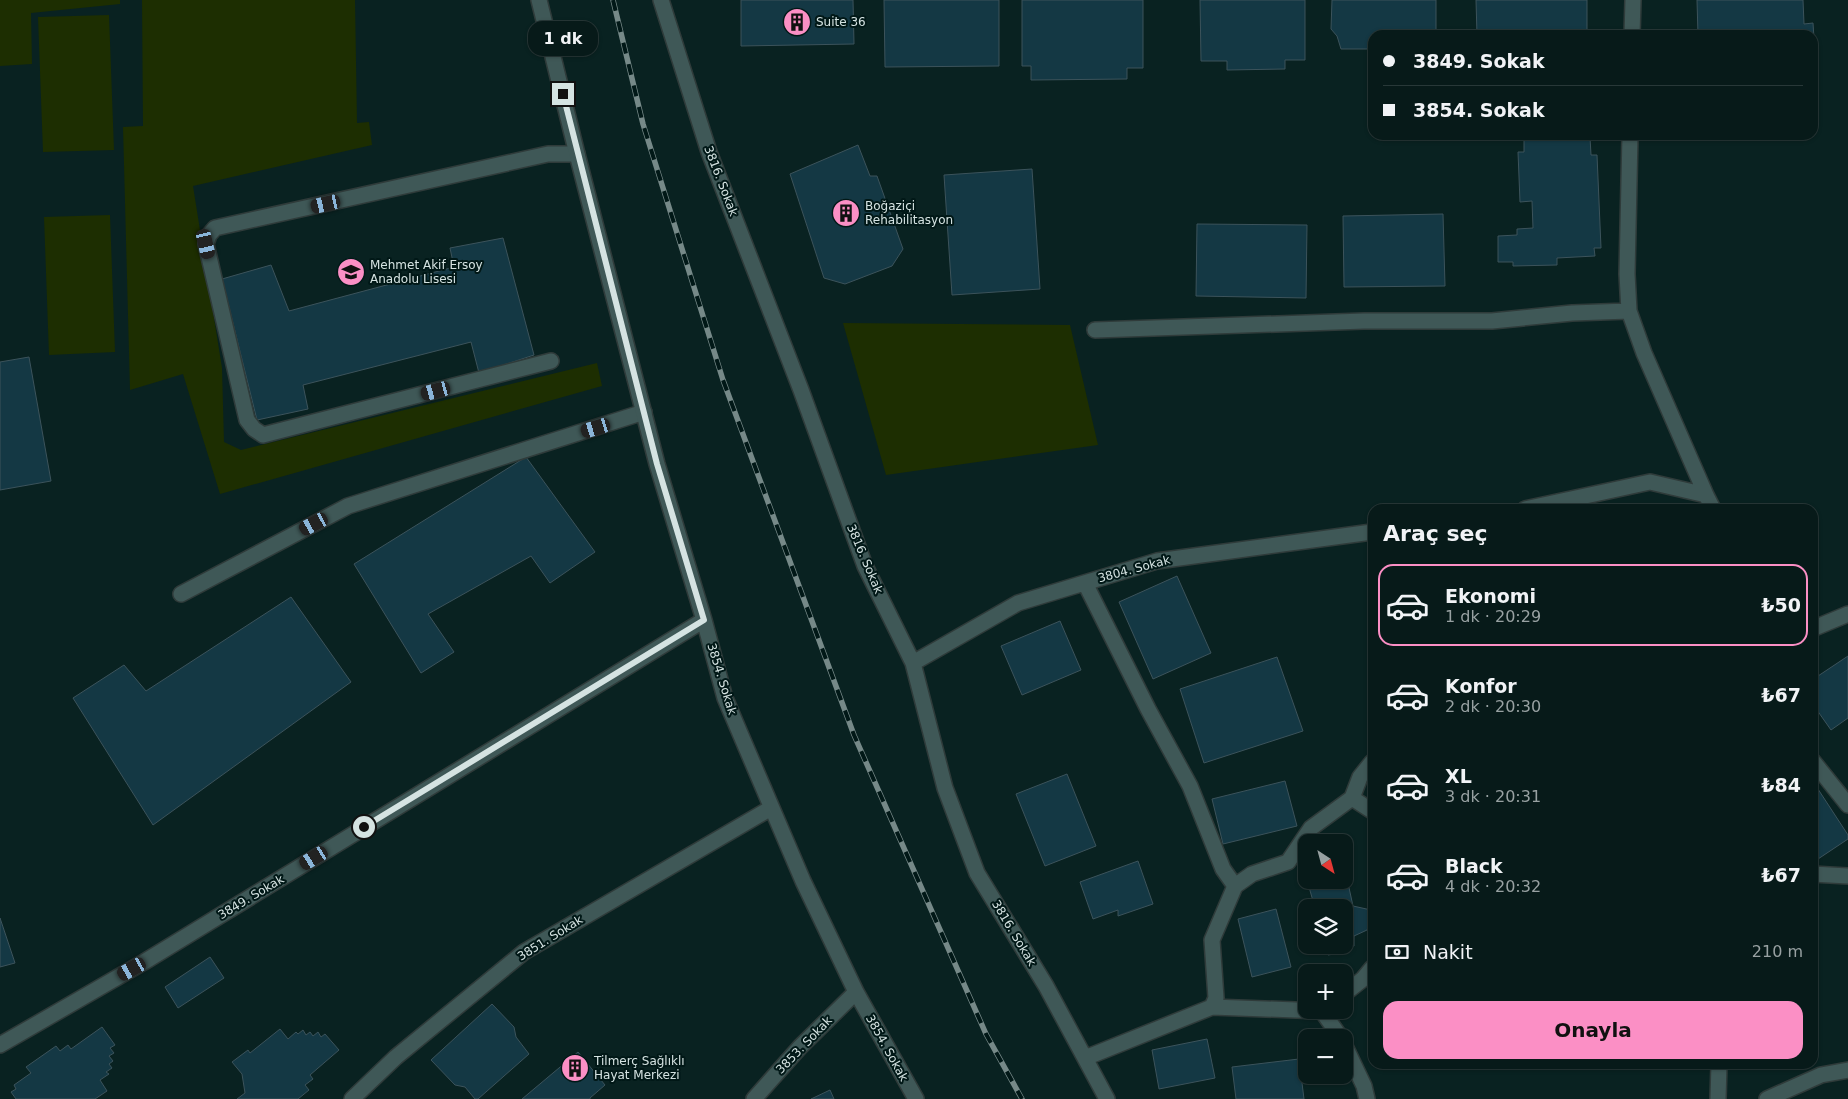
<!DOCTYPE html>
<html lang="tr">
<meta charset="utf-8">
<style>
body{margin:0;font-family:"DejaVu Sans",sans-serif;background:#152726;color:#f1f3f6;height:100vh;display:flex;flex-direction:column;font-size:19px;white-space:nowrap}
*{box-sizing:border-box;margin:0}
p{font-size:16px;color:#98a1a2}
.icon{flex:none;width:28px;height:28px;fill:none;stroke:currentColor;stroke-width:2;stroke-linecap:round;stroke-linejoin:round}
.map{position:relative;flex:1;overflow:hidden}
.sheet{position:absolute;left:1368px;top:504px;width:450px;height:565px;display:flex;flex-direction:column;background:#071a19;border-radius:15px;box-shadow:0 1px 4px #0004,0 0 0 1px #283838}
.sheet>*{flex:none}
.top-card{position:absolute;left:1368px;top:30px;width:450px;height:110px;border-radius:15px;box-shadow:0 1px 4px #0004,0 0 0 1px #283838;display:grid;align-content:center;height:110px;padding:0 15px;background:#071a19}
.needle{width:32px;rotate:144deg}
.controls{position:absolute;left:1298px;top:834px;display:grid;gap:10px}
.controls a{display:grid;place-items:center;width:55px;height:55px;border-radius:10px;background:#071a19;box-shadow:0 1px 4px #0004,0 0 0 1px #283838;font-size:25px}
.end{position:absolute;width:22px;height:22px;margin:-11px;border:6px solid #d5e3e2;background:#111;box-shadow:0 0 0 2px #111}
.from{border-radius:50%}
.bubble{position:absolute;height:35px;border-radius:15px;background:#071a19;box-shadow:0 1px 4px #0004,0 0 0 1px #283838;font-size:16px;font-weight:700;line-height:35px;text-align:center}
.car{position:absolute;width:15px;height:30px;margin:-15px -8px;border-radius:6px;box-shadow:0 0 4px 1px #0007;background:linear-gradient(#222 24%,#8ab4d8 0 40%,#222 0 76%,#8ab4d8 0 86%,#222 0)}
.top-card b{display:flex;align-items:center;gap:18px;height:48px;font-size:19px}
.top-card b+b{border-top:1px solid #283838}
.top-card i{width:12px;height:12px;background:#f1f3f6}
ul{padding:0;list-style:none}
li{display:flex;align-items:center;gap:15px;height:82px;margin:0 10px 8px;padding:0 5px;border:2px solid transparent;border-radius:15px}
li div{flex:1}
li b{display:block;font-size:19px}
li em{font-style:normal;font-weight:700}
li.current{border-color:#fb8fc5}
li>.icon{width:45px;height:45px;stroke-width:1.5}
h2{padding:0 15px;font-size:22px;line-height:60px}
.pay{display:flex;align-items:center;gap:12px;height:55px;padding:0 15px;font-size:19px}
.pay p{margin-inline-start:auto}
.action{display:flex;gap:10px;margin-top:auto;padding:10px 15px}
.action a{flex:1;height:58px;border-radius:15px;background:#fb8fc5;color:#111;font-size:20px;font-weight:700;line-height:58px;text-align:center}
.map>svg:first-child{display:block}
</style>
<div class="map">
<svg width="1848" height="1099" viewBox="0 0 1848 1099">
<rect width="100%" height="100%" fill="#092221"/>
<path fill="#1d2e01" d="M0,0h120v4l-89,9 1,51 -32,2z
M142,0h213l2,123 12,-1 3,23 -179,41 29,182 2,74 17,8 356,-87 5,23 -382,108 -37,-120 -53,16 -7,-263 20,-1z
M109,15l5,135 -71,2 -5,-135z
M110,215l5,137 -66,3 -5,-138z
M843,323l227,2 28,120 -212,30z"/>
<path fill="#143844" stroke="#3c535b" d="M741,0h112l1,44 -113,2z
M884,0h115v66l-114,1z
M1022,0h121v68h-16v11l-96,1v-14h-9z
M1200,0h105v60h-20v9l-58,1v-9h-26z
M1332,0h104v35h-64v14h-31l-4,-13 -6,-7z
M1476,0h111v35h-110z
M1697,0h106l1,24 9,-1 3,46h-4v-34h-114z
M1590,137l1,18h6l4,93h-7l1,8 -38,2v7l-44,1v-4h-15v-26l19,-1v-6l16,-1 -1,-27 -12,1 -2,-50h6v-12z
M858,145l12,31h7l26,73 -11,17 -47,18 -21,-6 -34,-104z
M1032,169l8,120 -88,6 -8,-120z
M1443,214l2,72 -101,1 -1,-71z
M1197,224l110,1 -1,73 -110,-2z
M503,238l31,117 -55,18 -8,-31 -168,43 5,24 -51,11 -35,-141 49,-14 18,46 165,-44 -4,-19z
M29,357l22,124 -51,9v-128z
M526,457l69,95 -45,31 -19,-27 -103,58 26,38 -33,21 -67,-109z
M1177,576l34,77 -58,26 -34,-77z
M291,597l60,85 -198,143 -80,-127 51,-33 22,26z
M1060,621l21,49 -59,25 -21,-49z
M1848,656v62l-17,12 -19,-27v-23z
M1277,657l26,74 -99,32 -24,-74z
M1067,774l29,72 -51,20 -29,-72z
M1285,781l12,45 -74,18 -11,-45z
M1816,786l32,49v4l-36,24v-75z
M1138,861l15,43 -35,12v-6l-25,9 -13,-37z
M1306,861v15l-3,-13z
M1344,865l9,41 18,4 1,11 -5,9 -13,6v10h-9l1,6 -18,3 -3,-10h19v-37h-29l-8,-28h37z
M1276,909l15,58 -39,10 -14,-58z
M0,918l15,45 -15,4z
M210,957l14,21 -46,30 -13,-21z
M492,1004l22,23 2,10 13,17 -51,45h-3l-10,-12 -10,-2 -24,-25z
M102,1027l13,18 -5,3 4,5 -5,3 4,5 -4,3 3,4 -6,4 3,2 -9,6 7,11 -12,8h-79l-5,-7 5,-3 -2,-4 17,-12 -5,-6 30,-21 4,5 8,-6 3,4z
M280,1029l8,10 8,-7 2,2 5,-4 3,5 4,-3 3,4 5,-4 3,5 4,-3 14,16 -29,25 3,4 -8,6 4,5 -11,9h-61l8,-6 -3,-19 -10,-12 16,-12 2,3z
M1207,1039l8,39 -56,11 -7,-39z
M578,1052l27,33 -15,13v1h-68z
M1299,1059l5,40h-68l-4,-32z
M830,1090l4,9h-23z"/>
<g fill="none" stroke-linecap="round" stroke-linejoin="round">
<g stroke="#2f3b3a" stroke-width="18">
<path id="lane" d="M551,361l-288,74 -9,-6 -7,-9 -41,-176 3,-9 6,-7 333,-74h29
M181,594l167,-88 296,-94"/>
</g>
<g stroke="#2f3b3a" stroke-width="18">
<path id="street" d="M539,0l38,154 80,310 47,156 21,78 78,183 53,111 60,107
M661,0l48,152 92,238 64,176 48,97 32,125 32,85 69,113 61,113
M1632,35l1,-35
M1630,135l-3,139 2,37 15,42 62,142
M1095,330l269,-9h128l80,-8 57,-2
M1525,509l125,-27 56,13 7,14
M1085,583l63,126 42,77 33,83 12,17
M1812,629l36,-15
M913,663l105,-60 139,-42 215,-29
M1812,760l36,45
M1352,798l8,-21 12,-15
M1352,798l20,13
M1812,874l36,2
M1344,994l19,-15 9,-11
M1212,1007l110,4 19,27
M1344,1044l20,42 3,13
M0,1045l144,-83 560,-342
M1085,1058l127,-51 4,-9 -4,-58 23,-54 17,-12 36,-12 23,-34 41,-30
M352,1099l44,-42 128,-105 247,-144
M754,1099l46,-52 56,-55
M1718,1099l1,-35"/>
</g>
<g stroke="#2f3b3a" stroke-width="18">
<path id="secondary" d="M1767,1099l54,-24 27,-5"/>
</g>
<use href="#lane" stroke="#3f5857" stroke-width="15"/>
<use href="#street" stroke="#3f5857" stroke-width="15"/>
<use href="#secondary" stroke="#3f5857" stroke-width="15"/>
<g stroke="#768988" stroke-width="5.5">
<path id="rail" d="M613,0l30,124 80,256 131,355 132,299 36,65"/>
</g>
<use href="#rail" stroke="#011817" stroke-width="4" stroke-dasharray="11" stroke-linecap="butt"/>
</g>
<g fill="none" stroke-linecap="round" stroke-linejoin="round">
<path stroke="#d5e3e2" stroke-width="6" d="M364,827l340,-207 -47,-156 -94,-370"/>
</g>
<defs>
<g id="building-disc" transform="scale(1.4375)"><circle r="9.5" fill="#fb8fc5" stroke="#011817"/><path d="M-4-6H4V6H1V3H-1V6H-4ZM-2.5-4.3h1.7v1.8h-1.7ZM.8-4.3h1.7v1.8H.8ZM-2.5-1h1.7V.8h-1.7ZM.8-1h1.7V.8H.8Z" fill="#111"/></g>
<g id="school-disc" transform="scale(1.4375)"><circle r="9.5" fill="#fb8fc5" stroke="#011817"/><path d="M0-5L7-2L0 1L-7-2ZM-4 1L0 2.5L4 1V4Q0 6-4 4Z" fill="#111"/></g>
</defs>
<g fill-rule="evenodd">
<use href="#building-disc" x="797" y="22"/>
<use href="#building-disc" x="846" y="213"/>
<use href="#school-disc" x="351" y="272"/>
<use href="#building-disc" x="575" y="1068"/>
</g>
<g text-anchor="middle" stroke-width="4" stroke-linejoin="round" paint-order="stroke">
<g font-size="12" fill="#d5e3e2" stroke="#011817" text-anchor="start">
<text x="816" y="26">Suite 36</text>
<text x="865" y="210">Boğaziçi<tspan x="865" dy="14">Rehabilitasyon</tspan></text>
<text x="370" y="269">Mehmet Akif Ersoy<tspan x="370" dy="14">Anadolu Lisesi</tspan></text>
<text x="594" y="1065">Tilmerç Sağlıklı<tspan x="594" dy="14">Hayat Merkezi</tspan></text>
</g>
<g font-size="12" fill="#d5e3e2" stroke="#011817">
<text transform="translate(721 181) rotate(69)" y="4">3816. Sokak</text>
<text transform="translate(865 559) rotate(67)" y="4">3816. Sokak</text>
<text transform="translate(1134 569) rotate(-15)" y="4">3804. Sokak</text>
<text transform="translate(722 679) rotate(73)" y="4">3854. Sokak</text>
<text transform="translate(251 897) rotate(-31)" y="4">3849. Sokak</text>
<text transform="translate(1014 933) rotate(59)" y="4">3816. Sokak</text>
<text transform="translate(550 938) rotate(-32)" y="4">3851. Sokak</text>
<text transform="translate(804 1045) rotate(-46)" y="4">3853. Sokak</text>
<text transform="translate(887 1048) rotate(61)" y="4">3854. Sokak</text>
</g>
</g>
</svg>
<div class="controls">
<a><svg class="needle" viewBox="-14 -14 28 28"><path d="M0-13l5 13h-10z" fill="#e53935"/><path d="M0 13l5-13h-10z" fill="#98a1a2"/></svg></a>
<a><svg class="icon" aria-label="layers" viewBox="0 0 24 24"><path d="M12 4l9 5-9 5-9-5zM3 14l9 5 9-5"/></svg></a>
<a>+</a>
<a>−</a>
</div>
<i class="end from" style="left:364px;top:827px"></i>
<i class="end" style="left:563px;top:94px"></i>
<div class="bubble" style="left:528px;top:21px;width:70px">1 dk</div>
<i class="car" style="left:326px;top:204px;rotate:257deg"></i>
<i class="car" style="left:206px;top:244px;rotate:167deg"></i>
<i class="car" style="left:436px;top:391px;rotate:255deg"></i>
<i class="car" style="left:596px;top:428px;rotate:253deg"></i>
<i class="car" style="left:314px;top:524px;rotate:242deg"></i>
<i class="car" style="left:314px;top:858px;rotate:239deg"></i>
<i class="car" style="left:132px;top:969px;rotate:241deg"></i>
<div class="top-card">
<b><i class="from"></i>3849. Sokak</b>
<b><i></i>3854. Sokak</b>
</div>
<section class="sheet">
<h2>Araç seç</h2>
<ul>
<li class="current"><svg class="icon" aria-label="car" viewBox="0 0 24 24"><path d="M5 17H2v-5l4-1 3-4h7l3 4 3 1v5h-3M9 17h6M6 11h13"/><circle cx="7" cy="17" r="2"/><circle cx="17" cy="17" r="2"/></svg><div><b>Ekonomi</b><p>1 dk · 20:29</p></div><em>₺50</em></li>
<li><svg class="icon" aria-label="car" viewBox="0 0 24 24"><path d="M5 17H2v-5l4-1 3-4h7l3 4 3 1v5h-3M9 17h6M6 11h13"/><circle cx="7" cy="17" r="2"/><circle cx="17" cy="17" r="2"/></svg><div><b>Konfor</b><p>2 dk · 20:30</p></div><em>₺67</em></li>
<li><svg class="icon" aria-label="car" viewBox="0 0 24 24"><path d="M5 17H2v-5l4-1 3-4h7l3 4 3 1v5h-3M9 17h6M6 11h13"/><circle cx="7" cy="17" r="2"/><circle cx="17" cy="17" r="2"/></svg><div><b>XL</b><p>3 dk · 20:31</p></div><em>₺84</em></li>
<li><svg class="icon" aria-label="car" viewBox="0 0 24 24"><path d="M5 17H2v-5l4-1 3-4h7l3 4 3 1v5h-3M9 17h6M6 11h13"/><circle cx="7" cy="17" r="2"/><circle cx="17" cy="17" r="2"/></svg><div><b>Black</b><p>4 dk · 20:32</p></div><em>₺67</em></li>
</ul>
<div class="pay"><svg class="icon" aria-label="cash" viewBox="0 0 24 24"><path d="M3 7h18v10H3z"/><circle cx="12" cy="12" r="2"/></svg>Nakit<p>210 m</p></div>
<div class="action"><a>Onayla</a></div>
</section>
</div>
